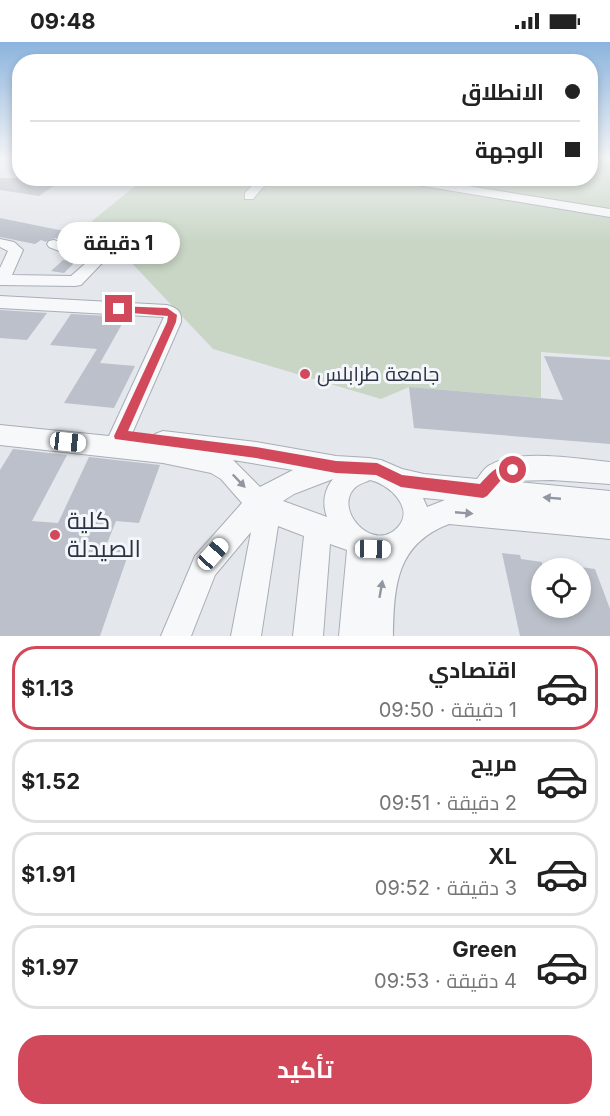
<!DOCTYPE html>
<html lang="ar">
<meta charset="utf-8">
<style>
body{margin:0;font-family:Inter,Cairo,sans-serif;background:#f2f2f2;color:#222;direction:rtl;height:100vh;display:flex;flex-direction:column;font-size:22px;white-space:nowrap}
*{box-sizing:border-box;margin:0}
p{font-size:20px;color:#767676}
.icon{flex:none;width:33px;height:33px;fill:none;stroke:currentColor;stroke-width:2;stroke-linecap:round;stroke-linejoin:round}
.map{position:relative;height:594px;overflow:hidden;direction:ltr}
.drawer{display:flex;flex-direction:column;background:#fff;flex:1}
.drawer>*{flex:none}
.top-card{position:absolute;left:12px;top:12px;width:586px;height:132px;border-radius:24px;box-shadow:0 3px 9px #0003;direction:rtl;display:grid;align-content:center;height:132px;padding:0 18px;background:#fff}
.buttons{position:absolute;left:531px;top:516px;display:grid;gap:12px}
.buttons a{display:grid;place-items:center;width:60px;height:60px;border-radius:50%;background:#fff;box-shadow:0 3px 9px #0003;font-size:30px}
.end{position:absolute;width:27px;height:27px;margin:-14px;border:8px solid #d1495b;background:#fff;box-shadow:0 0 0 3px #fff}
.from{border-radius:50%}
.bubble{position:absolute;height:42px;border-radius:21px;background:#fff;box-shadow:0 3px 9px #0003;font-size:20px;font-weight:700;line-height:42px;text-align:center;direction:rtl}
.car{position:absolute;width:18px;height:36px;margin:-18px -9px;border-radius:8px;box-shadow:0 0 4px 2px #0007;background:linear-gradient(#fff 24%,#345 0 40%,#fff 0 76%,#345 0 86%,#fff 0)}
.top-card b{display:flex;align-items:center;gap:21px;height:57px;font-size:22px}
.top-card b+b{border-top:2px solid #e0e0e0}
.top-card i{width:15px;height:15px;background:#222}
ul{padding:10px 0 0;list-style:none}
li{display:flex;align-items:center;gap:18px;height:84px;margin:0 12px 9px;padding:0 6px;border:3px solid #e0e0e0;border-radius:24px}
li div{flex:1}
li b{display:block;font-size:22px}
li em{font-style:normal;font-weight:700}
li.selected{border-color:#d1495b}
li>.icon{width:54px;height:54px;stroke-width:1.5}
.button{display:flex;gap:12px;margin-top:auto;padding:12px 18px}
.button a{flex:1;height:69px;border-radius:24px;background:#d1495b;color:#fff;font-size:24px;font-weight:700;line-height:69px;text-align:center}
.status{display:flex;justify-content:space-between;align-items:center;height:42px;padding:0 30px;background:#fff;direction:ltr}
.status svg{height:16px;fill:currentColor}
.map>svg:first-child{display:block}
</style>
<div class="status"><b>09:48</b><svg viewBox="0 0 49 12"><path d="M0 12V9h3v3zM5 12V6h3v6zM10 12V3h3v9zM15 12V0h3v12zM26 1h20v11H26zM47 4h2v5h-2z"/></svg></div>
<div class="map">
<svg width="610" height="594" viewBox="0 0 610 594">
<rect width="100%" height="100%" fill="#e4e7ec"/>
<path fill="#c9d6c5" d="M591,116h19v199l-69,-5v46l-132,-11 -28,12 -168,-50 -121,-128 52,-42 447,-1z"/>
<path fill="#bbc0ca" d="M0,136h29l29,5 -19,13 -39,-6z
M0,176l74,15 4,-3 23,6 -15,13 -31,-11 -9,4 -5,-2 -6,4 -35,-7z
M63,218l12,2 -11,11 -13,-2z
M0,268l47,3 -20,27 -27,-2z
M71,272l55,3 -26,46 35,3 -21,42 -50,-5 33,-54 -47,-4z
M544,314l66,4v84l-196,-16 -5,-41 154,13z
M13,407l54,6 -35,66 26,2 31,-66 71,8 -21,58 -23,-2 -10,25 24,3 -30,87h-100v-166z
M502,511l18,2 1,4 21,3v46h38v-41l15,2 15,40v27h-90z"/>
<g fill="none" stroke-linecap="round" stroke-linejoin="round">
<g stroke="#a9aeb7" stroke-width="2">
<path id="minor" d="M259,136h12l-18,21h-8v-6z
M388,136h30l192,31v8l-217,-36z
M0,197l14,3 9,8 -11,25 59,1 16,-14 -38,-15 -2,-3 2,-3 5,-1 48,18 2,3 -23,24 -6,1 -75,-1v-17l8,-17 -8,-4z
M0,254l167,9c10,3 15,6 14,17l-51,116 22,2 3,-6 8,-3 93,11 80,14 33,2 12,2 21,9 22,5 53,5c4,-5 7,-11 13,-14 28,-17 88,-6 120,-3v22l-58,-4 -45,1 103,10v48l-161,-15c-53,20 -55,62 -56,112h-54l8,-86 -17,-6 -7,92h-30l11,-100 -26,-10 -17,110h-30l20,-104 -36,43 -24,61h-30l34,-80 47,-53 -21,-24 -10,-6 -48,-10 -163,-18v-20l109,11 55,-119 -164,-9zM233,418l60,10 -33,17zM333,437c-9,11 -11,25 -6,38l-44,-16 11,-7zM370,438c19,4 45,28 28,47 -25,28 -68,-20 -41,-41 3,-2 9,-4 13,-6zM423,456h1l21,2 -18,7z"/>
</g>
<use href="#minor" fill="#f7f8fa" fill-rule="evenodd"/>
</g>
<defs><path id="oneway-solid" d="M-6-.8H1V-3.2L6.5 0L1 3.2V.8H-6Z" transform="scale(1.5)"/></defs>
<g fill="#9196a0">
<use href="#oneway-solid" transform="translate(239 439) rotate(46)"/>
<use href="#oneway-solid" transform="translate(552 456) rotate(-175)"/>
<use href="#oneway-solid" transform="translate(464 471) rotate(5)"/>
<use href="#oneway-solid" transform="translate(381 547) rotate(-80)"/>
</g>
<linearGradient id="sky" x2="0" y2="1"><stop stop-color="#8bb4dd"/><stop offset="0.58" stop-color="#f3f4f6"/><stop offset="1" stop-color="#f3f4f6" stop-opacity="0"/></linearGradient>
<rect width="610" height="200" fill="url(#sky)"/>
<path fill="#d1495b" d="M116,264l51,2 10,7 -1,7 -48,109 128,16 80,14 41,2 25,12 78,9c10,-11 21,-24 37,-18l2,4 -2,4 -15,5 -15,17 -4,2 -82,-11 -25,-12 -40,-2 -80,-15 -141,-19 -1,-3 53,-114 1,-6 -49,-4 -3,-1z"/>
<g fill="#d1495b" stroke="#f4f6f9" stroke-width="2">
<circle cx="305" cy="332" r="6"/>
<circle cx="55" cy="493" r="6"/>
</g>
<g text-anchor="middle" stroke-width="6" stroke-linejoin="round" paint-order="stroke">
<g font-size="20" fill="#2b3445" stroke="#f4f6f9" text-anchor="start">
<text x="317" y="339">جامعة طرابلس</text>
</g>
<g font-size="24" fill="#2b3445" stroke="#f4f6f9" text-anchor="start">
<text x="67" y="487">كلية<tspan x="67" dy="28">الصيدلة</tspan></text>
</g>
</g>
</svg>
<div class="buttons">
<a><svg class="icon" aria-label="locate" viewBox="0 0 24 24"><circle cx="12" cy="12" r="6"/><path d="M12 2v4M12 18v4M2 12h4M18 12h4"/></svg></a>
</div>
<i class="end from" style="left:513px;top:428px"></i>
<i class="end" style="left:119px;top:267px"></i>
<div class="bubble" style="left:57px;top:180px;width:123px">1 دقيقة</div>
<i class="car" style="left:68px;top:400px;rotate:96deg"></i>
<i class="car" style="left:373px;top:507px;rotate:91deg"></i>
<i class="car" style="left:213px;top:512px;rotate:42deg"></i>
<div class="top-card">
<b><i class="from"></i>الانطلاق</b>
<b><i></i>الوجهة</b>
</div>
</div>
<section class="drawer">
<ul>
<li class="selected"><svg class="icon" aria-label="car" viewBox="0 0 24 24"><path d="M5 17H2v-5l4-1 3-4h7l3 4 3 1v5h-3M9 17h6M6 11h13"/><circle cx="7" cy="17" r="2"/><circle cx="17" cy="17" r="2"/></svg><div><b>اقتصادي</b><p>1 دقيقة · 09:50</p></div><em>$1.13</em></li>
<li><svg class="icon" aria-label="car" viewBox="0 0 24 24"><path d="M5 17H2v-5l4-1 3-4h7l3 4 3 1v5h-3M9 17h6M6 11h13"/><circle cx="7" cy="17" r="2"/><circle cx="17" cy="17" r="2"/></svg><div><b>مريح</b><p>2 دقيقة · 09:51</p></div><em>$1.52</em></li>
<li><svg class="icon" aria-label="car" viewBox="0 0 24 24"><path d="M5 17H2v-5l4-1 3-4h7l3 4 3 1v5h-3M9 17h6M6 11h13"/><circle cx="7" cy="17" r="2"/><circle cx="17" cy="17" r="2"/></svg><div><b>XL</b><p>3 دقيقة · 09:52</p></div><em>$1.91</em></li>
<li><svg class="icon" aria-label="car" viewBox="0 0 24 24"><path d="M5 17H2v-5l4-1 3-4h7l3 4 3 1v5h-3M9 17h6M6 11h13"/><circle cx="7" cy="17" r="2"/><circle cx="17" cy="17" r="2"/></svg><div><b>Green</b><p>4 دقيقة · 09:53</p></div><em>$1.97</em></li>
</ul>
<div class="button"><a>تأكيد</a></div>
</section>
